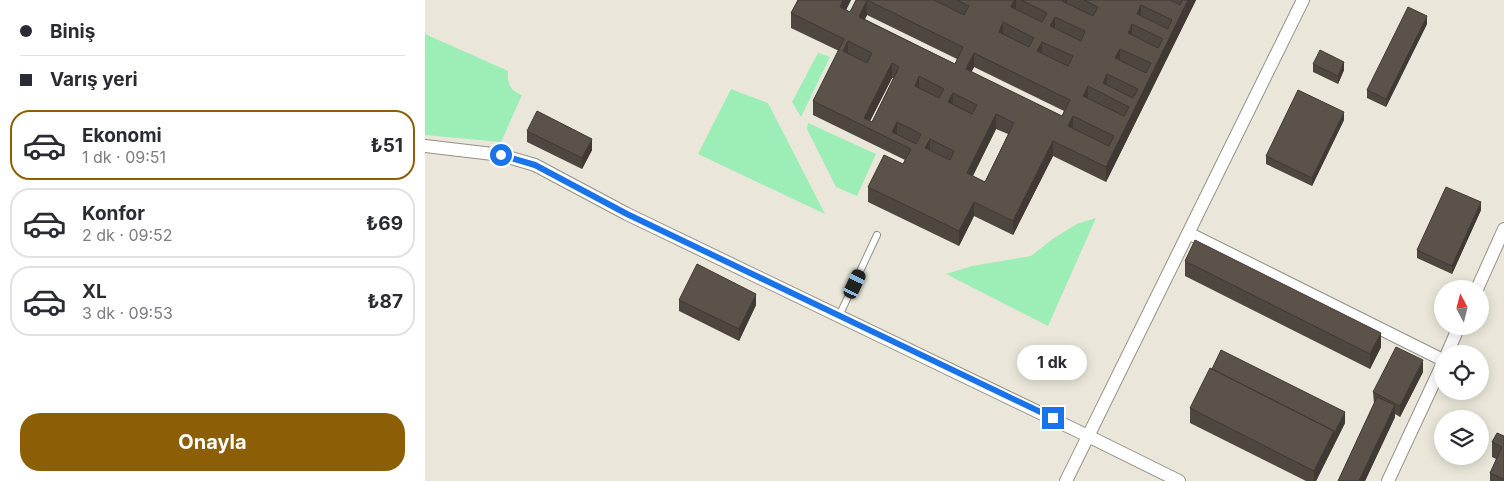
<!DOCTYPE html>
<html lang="tr">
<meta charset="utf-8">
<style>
body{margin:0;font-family:Inter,sans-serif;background:#f2f2f3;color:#2b2b33;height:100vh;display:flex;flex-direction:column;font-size:19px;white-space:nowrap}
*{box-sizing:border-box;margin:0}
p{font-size:16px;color:#7c7c81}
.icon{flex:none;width:28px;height:28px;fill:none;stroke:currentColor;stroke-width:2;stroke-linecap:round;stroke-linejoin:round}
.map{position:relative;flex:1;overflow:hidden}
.drawer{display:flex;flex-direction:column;background:#fff;width:425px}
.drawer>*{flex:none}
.banner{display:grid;align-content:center;height:110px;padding:0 20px;background:#fff}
.needle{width:32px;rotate:353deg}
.fabs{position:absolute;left:1009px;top:280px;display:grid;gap:10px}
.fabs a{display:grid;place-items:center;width:55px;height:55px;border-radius:50%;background:#fff;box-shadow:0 2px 12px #0003;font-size:25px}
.end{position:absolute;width:22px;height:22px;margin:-11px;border:6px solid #1a73e8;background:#fff;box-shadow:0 0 0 2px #fff}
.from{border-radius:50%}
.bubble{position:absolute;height:35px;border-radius:18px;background:#fff;box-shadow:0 2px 12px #0003;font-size:16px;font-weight:700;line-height:35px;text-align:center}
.car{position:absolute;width:15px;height:30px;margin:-15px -8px;border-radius:6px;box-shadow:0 0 4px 1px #0007;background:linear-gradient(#222 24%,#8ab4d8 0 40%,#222 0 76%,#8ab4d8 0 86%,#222 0)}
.banner b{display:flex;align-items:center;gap:18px;height:48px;font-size:19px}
.banner b+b{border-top:1px solid #e1e1e2}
.banner i{width:12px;height:12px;background:#2b2b33}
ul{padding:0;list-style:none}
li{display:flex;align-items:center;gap:15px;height:70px;margin:0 10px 8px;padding:0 10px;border:2px solid #e1e1e2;border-radius:20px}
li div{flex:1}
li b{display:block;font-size:19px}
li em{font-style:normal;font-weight:700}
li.active{border-color:#8c5e05}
li>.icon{width:45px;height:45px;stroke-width:1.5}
.button{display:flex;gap:10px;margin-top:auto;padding:10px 20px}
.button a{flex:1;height:58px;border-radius:20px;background:#8c5e05;color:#fff;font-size:20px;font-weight:700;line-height:58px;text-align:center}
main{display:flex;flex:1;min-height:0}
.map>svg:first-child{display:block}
</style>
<main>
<section class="drawer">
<div class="banner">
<b><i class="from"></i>Biniş</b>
<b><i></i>Varış yeri</b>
</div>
<ul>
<li class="active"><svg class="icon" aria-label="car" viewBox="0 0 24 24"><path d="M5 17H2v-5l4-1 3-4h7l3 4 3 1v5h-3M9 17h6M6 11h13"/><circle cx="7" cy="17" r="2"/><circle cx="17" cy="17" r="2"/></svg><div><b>Ekonomi</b><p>1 dk · 09:51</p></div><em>₺51</em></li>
<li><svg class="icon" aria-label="car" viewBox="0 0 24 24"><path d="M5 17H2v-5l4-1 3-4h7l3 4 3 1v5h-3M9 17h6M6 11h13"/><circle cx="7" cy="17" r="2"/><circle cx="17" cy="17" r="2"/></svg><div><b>Konfor</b><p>2 dk · 09:52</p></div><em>₺69</em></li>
<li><svg class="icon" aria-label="car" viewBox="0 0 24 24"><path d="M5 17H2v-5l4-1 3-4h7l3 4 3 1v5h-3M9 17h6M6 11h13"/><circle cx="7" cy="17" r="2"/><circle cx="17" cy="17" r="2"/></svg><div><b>XL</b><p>3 dk · 09:53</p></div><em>₺87</em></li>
</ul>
<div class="button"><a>Onayla</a></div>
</section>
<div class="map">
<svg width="1079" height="481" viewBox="0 0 1079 481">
<rect width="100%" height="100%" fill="#eae7da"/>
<path fill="#9cedb6" d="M0,34l83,37c-1,13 2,19 14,24l-21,47 -76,-7z
M393,53l12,4 -29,60 -9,-15z
M306,89l37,14 57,111 -127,-60z
M383,123l68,31 -19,42 -21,-9 -29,-58z
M671,218l-48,108 -102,-52 26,-8 59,-10 23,-18 23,-14z"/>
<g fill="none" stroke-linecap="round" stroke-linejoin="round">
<g stroke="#949186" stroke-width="8">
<path id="service" d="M414,316l38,-81"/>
</g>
<g stroke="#949186" stroke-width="14">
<path id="minor" d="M0,146l76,9 34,10 92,49 461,222 91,45
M763,233l255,127
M1052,289l27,-60
M1022,354l12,-28
M641,481l237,-481
M963,481l55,-118"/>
</g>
<use href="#service" stroke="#fff" stroke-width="6"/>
<use href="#minor" stroke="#fff" stroke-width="12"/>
</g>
<path fill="#4e4740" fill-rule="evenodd" d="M373,0h53l-5,10 4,2 6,-12h340l-90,182 -53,-26 -40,79 -39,-19 -15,30 -91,-44v-15l35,-23 2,-4 -92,-45v-14l26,-50 -48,-23v-15zM442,15l90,44 -2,5 -90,-45zM549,67l90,44 -2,5 -91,-44zM467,78h2l-22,44 -2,-1zM571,129l12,5 -23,48 -12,-6z
M1002,24l-41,83 -19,-9v-8z
M888,64l31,6 -6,14 -25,-12z
M919,120l-32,66 -46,-22v-8z
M102,131l65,19 -10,19 -55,-27z
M1056,210l-29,64 -35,-16v-8z
M760,261l196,86 -11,22 -185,-93z
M254,300l77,5 -17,36 -60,-30z
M998,372l-23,45 -5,-3v3l-30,64h-27l36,-77 -1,-12z
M765,408l155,15 -29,58h-10l-116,-58z
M1079,436v45h-14v-8l6,-14 -4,-2v-15z"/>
<path fill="#403934" d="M418,0h8l-11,22v-15z
M442,0v15l-8,16v-14z
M589,0h2v12l-5,-5z
M638,0h4v6l-5,-5z
M763,0h8l-90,182v-15z
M716,5v14l-4,-5z
M1002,16v8l-41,83v-8z
M630,17v14l-5,-5z
M578,22v15l-4,-5z
M707,24v14l-4,-5z
M423,41v15l-5,-5z
M617,42v14l-5,-5z
M695,49v14l-5,-5z
M549,53v14l-8,17v-15z
M919,62v8l-6,14v-8z
M467,63v15l-25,49 -3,-9z
M682,74v14l-4,-5z
M494,76v15l-4,-5z
M663,86v15l-5,-5z
M528,93v15l-5,-6z
M919,112v8l-32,66v-8z
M571,114v15l-29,58v-14z
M648,116v15l-5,-5z
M472,122v15l-5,-5z
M167,139v11l-10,19v-11z
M505,139v14l-5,-5z
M628,141v15l-40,79v-14z
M549,202v14l-15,30v-15z
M1056,202v8l-29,64v-8z
M331,294v11l-17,36v-12z
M956,333v14l-11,22v-15z
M998,360v12l-23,45v-11z
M970,405v12l-30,64h-6z
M920,412v11l-11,22v-11z
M909,431v14l-18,36h-2v-10z"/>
<path fill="#5b524a" stroke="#403934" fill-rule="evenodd" d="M373,0h45l-3,7 10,5 6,-12h78l30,15 5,-9 -12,-6h57l-3,7 31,15 5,-9 -26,-13h42l-1,1 31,15 5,-9 -14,-7h86l10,5 2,-5h6l-82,167 -53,-26 -40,80 -39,-19 -15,29 -91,-44 16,-32 19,9 8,-15 -98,-48 31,-62 -53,-26zM442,0l96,47 -8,17 -96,-47zM716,5l31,15 -4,9 -31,-15zM630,17l30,14 -4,10 -31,-15zM578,22l31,16 -5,9 -30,-15zM707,24l31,15 -5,9 -30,-15zM423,41l24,12 -5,10 -24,-12zM617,42l31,14 -5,10 -31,-15zM695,49l31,14 -5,10 -31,-15zM549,53l96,47 -8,16 -96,-47zM467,63l7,4 -27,55 -8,-4zM682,74l31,15 -5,9 -30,-15zM494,76l25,13 -5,9 -24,-12zM663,86l41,21 -5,9 -41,-20zM528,93l24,12 -5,9 -24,-12zM571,114l18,9 -29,59 -18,-9zM648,116l41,20 -5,10 -41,-20zM472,122l24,12 -5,10 -24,-12zM505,139l24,12 -4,9 -25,-12z
M983,7l19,9 -41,83 -19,-9z
M895,50l24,12 -6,14 -25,-12z
M873,90l46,22 -32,66 -46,-22z
M112,111l55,28 -10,19 -55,-27z
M1021,187l35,15 -29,64 -35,-16z
M770,240l186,93 -11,21 -185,-93z
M272,264l59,30 -17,35 -60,-29z
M971,347l27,13 -23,46 -27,-14z
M796,350l124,62 -11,22v-3l-122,-62z
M785,368l124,63 -20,40 -124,-63z
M952,397l18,8 -36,76h-21z
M1072,433l7,3v43l-14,-6 12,-26 -10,-5z"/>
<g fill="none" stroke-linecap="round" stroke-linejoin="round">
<path stroke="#1a73e8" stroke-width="6" d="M76,155l34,10 92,49 426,204"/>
</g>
</svg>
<div class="fabs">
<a><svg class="needle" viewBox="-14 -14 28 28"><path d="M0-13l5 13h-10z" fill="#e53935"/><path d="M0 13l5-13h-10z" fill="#7c7c81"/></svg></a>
<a><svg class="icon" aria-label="locate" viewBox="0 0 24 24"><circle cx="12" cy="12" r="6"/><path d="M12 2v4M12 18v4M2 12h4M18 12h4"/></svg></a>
<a><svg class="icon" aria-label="layers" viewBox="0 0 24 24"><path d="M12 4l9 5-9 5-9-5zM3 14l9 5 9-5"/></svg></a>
</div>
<i class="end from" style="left:76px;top:155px"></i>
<i class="end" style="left:628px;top:418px"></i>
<div class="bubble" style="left:592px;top:345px;width:70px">1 dk</div>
<i class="car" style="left:430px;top:284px;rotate:25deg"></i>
</div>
</main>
